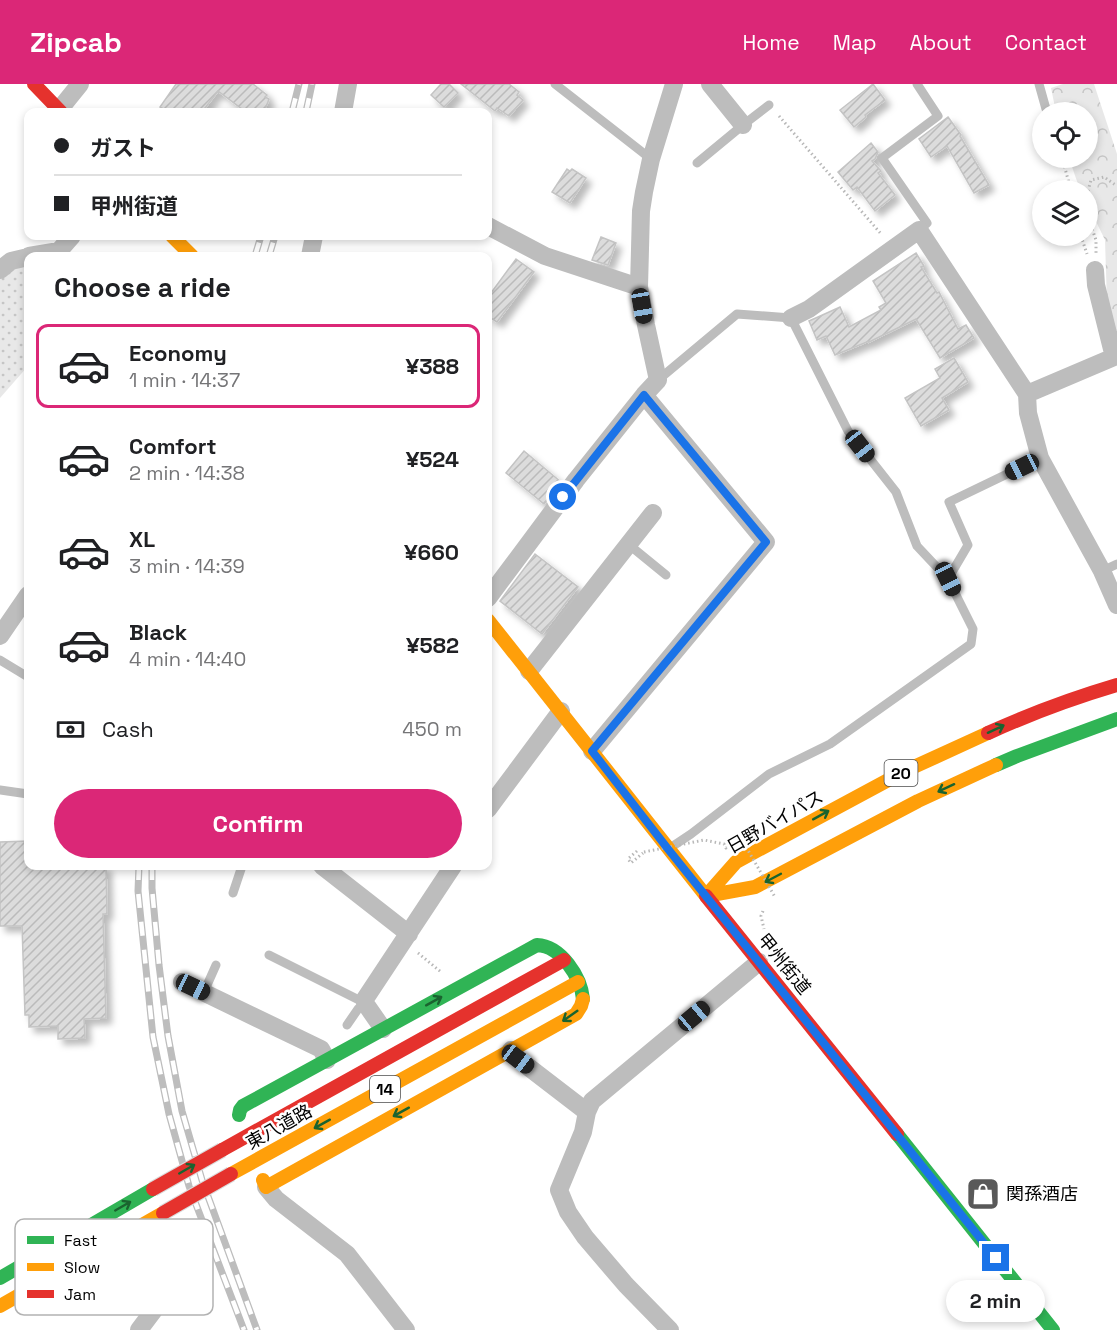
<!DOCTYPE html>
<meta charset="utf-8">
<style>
body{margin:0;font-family:"Space Grotesk","Noto Sans JP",sans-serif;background:#f2f2f2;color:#202124;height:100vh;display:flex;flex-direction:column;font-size:22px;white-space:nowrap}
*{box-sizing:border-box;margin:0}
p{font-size:20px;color:#757577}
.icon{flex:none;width:33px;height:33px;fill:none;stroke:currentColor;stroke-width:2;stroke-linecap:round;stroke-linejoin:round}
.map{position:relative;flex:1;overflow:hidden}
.sheet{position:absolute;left:24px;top:168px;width:468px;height:618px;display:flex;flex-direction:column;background:#fff;border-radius:12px;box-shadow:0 3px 9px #0003}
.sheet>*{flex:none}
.top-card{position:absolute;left:24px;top:24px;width:468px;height:132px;border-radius:12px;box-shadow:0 3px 9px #0003;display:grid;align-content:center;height:132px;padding:0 30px;background:#fff}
.tools{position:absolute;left:1032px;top:18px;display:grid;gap:12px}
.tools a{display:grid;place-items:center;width:66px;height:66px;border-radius:50%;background:#fff;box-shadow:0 3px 9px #0003;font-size:30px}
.end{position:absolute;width:27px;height:27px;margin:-14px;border:8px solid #1a73e8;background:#fff;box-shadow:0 0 0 3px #fff}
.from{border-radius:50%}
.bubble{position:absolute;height:42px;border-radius:21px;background:#fff;box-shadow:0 3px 9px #0003;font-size:20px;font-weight:700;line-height:42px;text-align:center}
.car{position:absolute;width:18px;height:36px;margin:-18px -9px;border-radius:8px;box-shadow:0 0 4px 2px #0007;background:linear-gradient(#222 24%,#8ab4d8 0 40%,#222 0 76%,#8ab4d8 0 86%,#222 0)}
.top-card b{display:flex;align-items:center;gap:21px;height:57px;font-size:22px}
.top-card b+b{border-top:2px solid #e0e0e0}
.top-card i{width:15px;height:15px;background:#202124}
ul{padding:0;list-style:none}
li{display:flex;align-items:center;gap:18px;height:84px;margin:0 12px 9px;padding:0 18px;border:3px solid transparent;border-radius:12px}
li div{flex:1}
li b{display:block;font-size:22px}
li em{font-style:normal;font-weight:700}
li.current{border-color:#db2777}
li>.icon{width:54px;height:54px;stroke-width:1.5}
h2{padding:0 30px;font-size:27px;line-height:72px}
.pay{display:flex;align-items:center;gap:15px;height:66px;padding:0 30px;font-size:22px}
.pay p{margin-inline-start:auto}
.action{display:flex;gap:12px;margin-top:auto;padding:12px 30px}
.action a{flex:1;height:69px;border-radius:36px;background:#db2777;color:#fff;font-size:24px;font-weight:700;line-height:69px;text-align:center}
header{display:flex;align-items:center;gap:36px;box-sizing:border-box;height:84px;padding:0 30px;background:#db2777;color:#fff}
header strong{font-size:28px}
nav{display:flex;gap:33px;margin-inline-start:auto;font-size:21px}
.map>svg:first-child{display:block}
</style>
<header>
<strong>Zipcab</strong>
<nav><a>Home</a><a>Map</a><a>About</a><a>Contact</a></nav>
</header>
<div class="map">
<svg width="1117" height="1246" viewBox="0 0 1117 1246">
<defs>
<pattern id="forest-crowns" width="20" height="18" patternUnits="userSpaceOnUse" patternTransform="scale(1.5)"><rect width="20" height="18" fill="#e8e8e8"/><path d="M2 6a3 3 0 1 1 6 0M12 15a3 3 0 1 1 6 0" fill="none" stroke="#c5c5c5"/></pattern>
<pattern id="park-dots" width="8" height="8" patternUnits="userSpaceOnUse" patternTransform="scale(1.5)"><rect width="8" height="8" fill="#e8e8e8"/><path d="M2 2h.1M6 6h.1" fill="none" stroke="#c5c5c5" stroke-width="1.8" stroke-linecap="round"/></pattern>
<pattern id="building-hatch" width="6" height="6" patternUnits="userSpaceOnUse" patternTransform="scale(1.5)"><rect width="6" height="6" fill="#dcdcdc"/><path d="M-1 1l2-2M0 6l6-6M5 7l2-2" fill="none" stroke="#bbb"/></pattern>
<filter id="shadow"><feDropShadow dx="5.5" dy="5.5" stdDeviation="3" flood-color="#0004"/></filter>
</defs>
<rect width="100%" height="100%" fill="#fff"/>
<path fill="url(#forest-crowns)" d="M1063,0h31l23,70v188l-10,-39 -2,-63 -17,-35v-15h-8l-11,-32h19v-46h-32l-5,-24z"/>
<path fill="url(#park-dots)" d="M28,180v102l-28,32v-123z"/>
<path fill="url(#building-hatch)" stroke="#c4c4c4" stroke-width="1.5" filter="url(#shadow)" d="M176,0h77l14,11 -2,2 4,2 -5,13h-18l-28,-21 -16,21h-34l-8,-5z
M441,0h8l9,9 -14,14 -13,-12z
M461,0h48l10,8 -2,3 6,5 -14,16 -12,-8 -2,3z
M873,0l12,16 -20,15 1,2 -12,10 -14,-17z
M948,33l13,18 -1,1 29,49 -15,8 -27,-47 -16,11 -12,-18z
M871,59l7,9 -3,7 -3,2 9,10 -3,2 17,22 -20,16 -18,-24 -4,3 -15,-18z
M567,85l3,2 2,-2 14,9 -16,25 -18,-11z
M601,153l15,6 -8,22 -16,-5z
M916,169l8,13 -3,1 16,26 2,-1 19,37 8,-4 8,13 -34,20 -24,-39 -47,23v-1l-34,14 -9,-19 -9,4 -8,-19 9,-4 22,-10 9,20 32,-17 -2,-3 7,-4 -13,-22z
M516,175l18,13 -37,50 -9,-6v-19z
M954,274l14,24 -26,16 7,12 -28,16 -16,-28 35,-20 -5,-9z
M524,367l37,31 -17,22 -38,-31z
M535,470l43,33 -36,47 -42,-33z
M28,757v25h78l1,48h-4l3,104 -22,1 1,19 -27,1v-13l-29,1v-12h-4l-3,-89h-22v-84z"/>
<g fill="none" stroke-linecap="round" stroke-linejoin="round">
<path stroke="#b8b8b8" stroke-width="3" stroke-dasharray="1.5 3" stroke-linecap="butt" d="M779,32l103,119
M1062,74l9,32
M1088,107l3,-11 13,-3 13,9
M1088,128v5l8,23v13
M1081,152l6,18
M637,767l-9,8 3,4 12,-10
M763,827l-2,5 3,13
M418,869l23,19"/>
<path stroke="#bdbdbd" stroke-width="9" d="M555,0l96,75
M917,0l21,32 -56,42 45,65 -8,7
M1039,0l7,25
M697,79l46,-38 26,-20
M658,296l79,-66 54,4 57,113 48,61 21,54 31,33
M628,460l38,31
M1102,487l15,-7
M0,576l28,17
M0,706l28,4
M673,762l18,-12 78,-60 61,-30 141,-100 2,-15 -25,-50 20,-34 -19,-43 91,-44
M233,809l9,-27
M269,871l96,48 -7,6 -11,16
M204,908l12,-27"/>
<path stroke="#bdbdbd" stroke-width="18" d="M710,0l33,41
M59,26l21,-26
M343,28l5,-28
M488,142l57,30 94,31
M29,172l30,-5 13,-15
M310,172l4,-20
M0,186l11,-9 17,-4
M791,234l18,-9 110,-79 108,164 1,19 12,45 62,113 15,34
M1027,310l87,-37 -18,-72 -1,-15
M488,514l88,-118 68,-85 14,-15 -12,-55 -7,-38 2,-76 3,-19 7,-33 23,-75
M0,552l28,-41
M529,587l124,-158
M592,667l174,-209 -122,-147
M488,725l73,-98
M322,782l87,68
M182,898l139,67 6,11
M383,945l-18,-26v-4l88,-133
M511,966l7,9 69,53 -4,20 -24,58 9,22 17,25 41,48 44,45
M587,1028l5,-11 167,-139
M266,1103l10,12 71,55 59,76
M139,1246l21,-28"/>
<path stroke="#30b455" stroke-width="14" d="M996,681l21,-9 100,-37
M239,1031l1,-5 3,-4 294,-161c24,1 44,32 46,54
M897,1050l156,196
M0,1194l153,-89"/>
<path stroke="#ff9f0a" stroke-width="14" d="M172,152l20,20
M488,536l218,276
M706,812l30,-34 169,-91 83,-38
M706,812l49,-9 163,-86 78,-36
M231,1090l347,-192
M263,1096l3,7 310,-173 5,-8 2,-7
M0,1222l163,-93"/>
<path stroke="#e5322d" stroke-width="14" d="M34,0l27,28
M988,649c42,-19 85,-35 129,-48
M706,812l191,238
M222,1066l342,-190"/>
<g stroke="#bdbdbd" stroke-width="7">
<path id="rail" d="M292,28l7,-28
M306,28l6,-28
M255,172l6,-20
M269,172l6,-20
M139,782l-1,25 15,146 16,77 20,72 55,144
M152,782v22l7,77 9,71 14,75 20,69 55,150"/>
</g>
<use href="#rail" stroke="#fff" stroke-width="4.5" stroke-dasharray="14" stroke-linecap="butt"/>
<g stroke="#dbdbdb" stroke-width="16" stroke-linecap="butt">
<path id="jam-bridge" d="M153,1105l69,-39
M163,1129l68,-39"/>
</g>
<path stroke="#b8b8b8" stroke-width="3" stroke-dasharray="1.5 3" stroke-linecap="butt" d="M644,768l60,-12 20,4 2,4 16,-8 33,57"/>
<use href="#jam-bridge" stroke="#e5322d" stroke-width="14"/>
</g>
<defs><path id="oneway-shaft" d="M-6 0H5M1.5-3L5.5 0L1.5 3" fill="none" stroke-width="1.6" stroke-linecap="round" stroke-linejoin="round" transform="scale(1.5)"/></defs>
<g stroke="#1a632f">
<use href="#oneway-shaft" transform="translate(996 645) rotate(-25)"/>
<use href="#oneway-shaft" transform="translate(946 704) rotate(155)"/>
<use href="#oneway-shaft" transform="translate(821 731) rotate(-29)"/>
<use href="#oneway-shaft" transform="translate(773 794) rotate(152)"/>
<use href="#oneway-shaft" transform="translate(434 917) rotate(-29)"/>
<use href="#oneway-shaft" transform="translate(570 932) rotate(145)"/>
<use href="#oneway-shaft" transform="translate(401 1028) rotate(151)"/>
<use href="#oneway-shaft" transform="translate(322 1040) rotate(151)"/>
<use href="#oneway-shaft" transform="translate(187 1085) rotate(-30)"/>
<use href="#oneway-shaft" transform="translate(123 1122) rotate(-30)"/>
</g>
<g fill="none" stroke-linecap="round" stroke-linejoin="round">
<path stroke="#1a73e8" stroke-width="8" d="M563,413l81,-102 122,147 -174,209 76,98 328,409"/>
</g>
<defs>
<g id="shop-square" transform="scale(1.725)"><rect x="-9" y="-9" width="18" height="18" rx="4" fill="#595959" stroke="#fff"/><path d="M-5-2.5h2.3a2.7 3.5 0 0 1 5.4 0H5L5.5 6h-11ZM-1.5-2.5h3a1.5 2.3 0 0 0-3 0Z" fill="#fff"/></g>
</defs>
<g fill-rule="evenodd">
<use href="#shop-square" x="983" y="1110"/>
</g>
<g text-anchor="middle" stroke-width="5" stroke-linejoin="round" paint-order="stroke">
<g fill="#fff" stroke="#4c4c4c" stroke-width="1.5">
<rect x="884.5" y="676" width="33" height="26" rx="4.5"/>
<rect x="370" y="992" width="30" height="26" rx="4.5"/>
</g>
<g font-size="16" font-weight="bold" fill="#000">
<text x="901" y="695">20</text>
<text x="385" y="1011">14</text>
</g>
<g font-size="18" fill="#000" stroke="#fff">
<text transform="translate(775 738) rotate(-30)" y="6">日野バイパス</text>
<text transform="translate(784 880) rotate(51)" y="6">甲州街道</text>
<text transform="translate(279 1043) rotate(-29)" y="6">東八道路</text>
</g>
<g font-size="18" fill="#000" stroke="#fff" text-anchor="start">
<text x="1006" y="1116">関孫酒店</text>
</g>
</g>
<rect x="15" y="1135" width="198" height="96" rx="9" fill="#fff" stroke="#b2b2b2" stroke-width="1.5"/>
<rect x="27" y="1152" width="27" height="8" fill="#30b455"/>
<rect x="27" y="1179" width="27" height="8" fill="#ff9f0a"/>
<rect x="27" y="1206" width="27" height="8" fill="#e5322d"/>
<g font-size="16" fill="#000">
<text x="64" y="1162">Fast</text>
<text x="64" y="1189">Slow</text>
<text x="64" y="1216">Jam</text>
</g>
</svg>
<div class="tools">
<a><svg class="icon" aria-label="locate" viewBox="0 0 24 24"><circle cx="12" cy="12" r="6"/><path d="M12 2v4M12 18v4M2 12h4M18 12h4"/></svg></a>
<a><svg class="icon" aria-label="layers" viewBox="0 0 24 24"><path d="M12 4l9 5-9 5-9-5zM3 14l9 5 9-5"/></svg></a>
</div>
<i class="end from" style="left:563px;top:413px"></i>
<i class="end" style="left:996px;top:1174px"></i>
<div class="bubble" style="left:946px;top:1196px;width:99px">2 min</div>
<i class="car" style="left:642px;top:222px;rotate:170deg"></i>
<i class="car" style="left:860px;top:362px;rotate:142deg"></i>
<i class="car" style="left:1022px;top:383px;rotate:244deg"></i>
<i class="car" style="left:948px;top:495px;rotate:154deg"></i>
<i class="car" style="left:193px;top:903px;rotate:115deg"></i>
<i class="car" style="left:694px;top:932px;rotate:50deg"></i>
<i class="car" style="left:518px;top:975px;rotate:127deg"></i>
<div class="top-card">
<b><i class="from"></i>ガスト</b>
<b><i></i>甲州街道</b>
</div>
<section class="sheet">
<h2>Choose a ride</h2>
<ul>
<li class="current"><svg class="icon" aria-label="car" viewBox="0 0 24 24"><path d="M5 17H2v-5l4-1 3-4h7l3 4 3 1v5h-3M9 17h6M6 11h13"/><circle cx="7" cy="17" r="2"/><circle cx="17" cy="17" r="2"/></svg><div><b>Economy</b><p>1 min · 14:37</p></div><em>¥388</em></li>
<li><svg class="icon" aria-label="car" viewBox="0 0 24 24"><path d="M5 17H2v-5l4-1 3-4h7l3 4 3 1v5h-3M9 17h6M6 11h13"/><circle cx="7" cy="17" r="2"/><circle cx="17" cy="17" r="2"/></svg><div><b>Comfort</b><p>2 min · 14:38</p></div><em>¥524</em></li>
<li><svg class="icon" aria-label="car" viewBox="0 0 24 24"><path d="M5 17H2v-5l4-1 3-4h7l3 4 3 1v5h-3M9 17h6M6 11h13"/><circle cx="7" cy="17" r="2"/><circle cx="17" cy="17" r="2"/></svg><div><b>XL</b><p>3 min · 14:39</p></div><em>¥660</em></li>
<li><svg class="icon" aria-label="car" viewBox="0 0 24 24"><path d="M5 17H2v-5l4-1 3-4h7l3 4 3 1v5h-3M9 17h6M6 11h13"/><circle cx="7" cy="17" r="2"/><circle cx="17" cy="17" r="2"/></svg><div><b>Black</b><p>4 min · 14:40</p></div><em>¥582</em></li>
</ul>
<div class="pay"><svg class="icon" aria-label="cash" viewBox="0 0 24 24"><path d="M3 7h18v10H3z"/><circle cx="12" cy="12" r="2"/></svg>Cash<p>450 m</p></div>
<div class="action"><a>Confirm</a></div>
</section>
</div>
